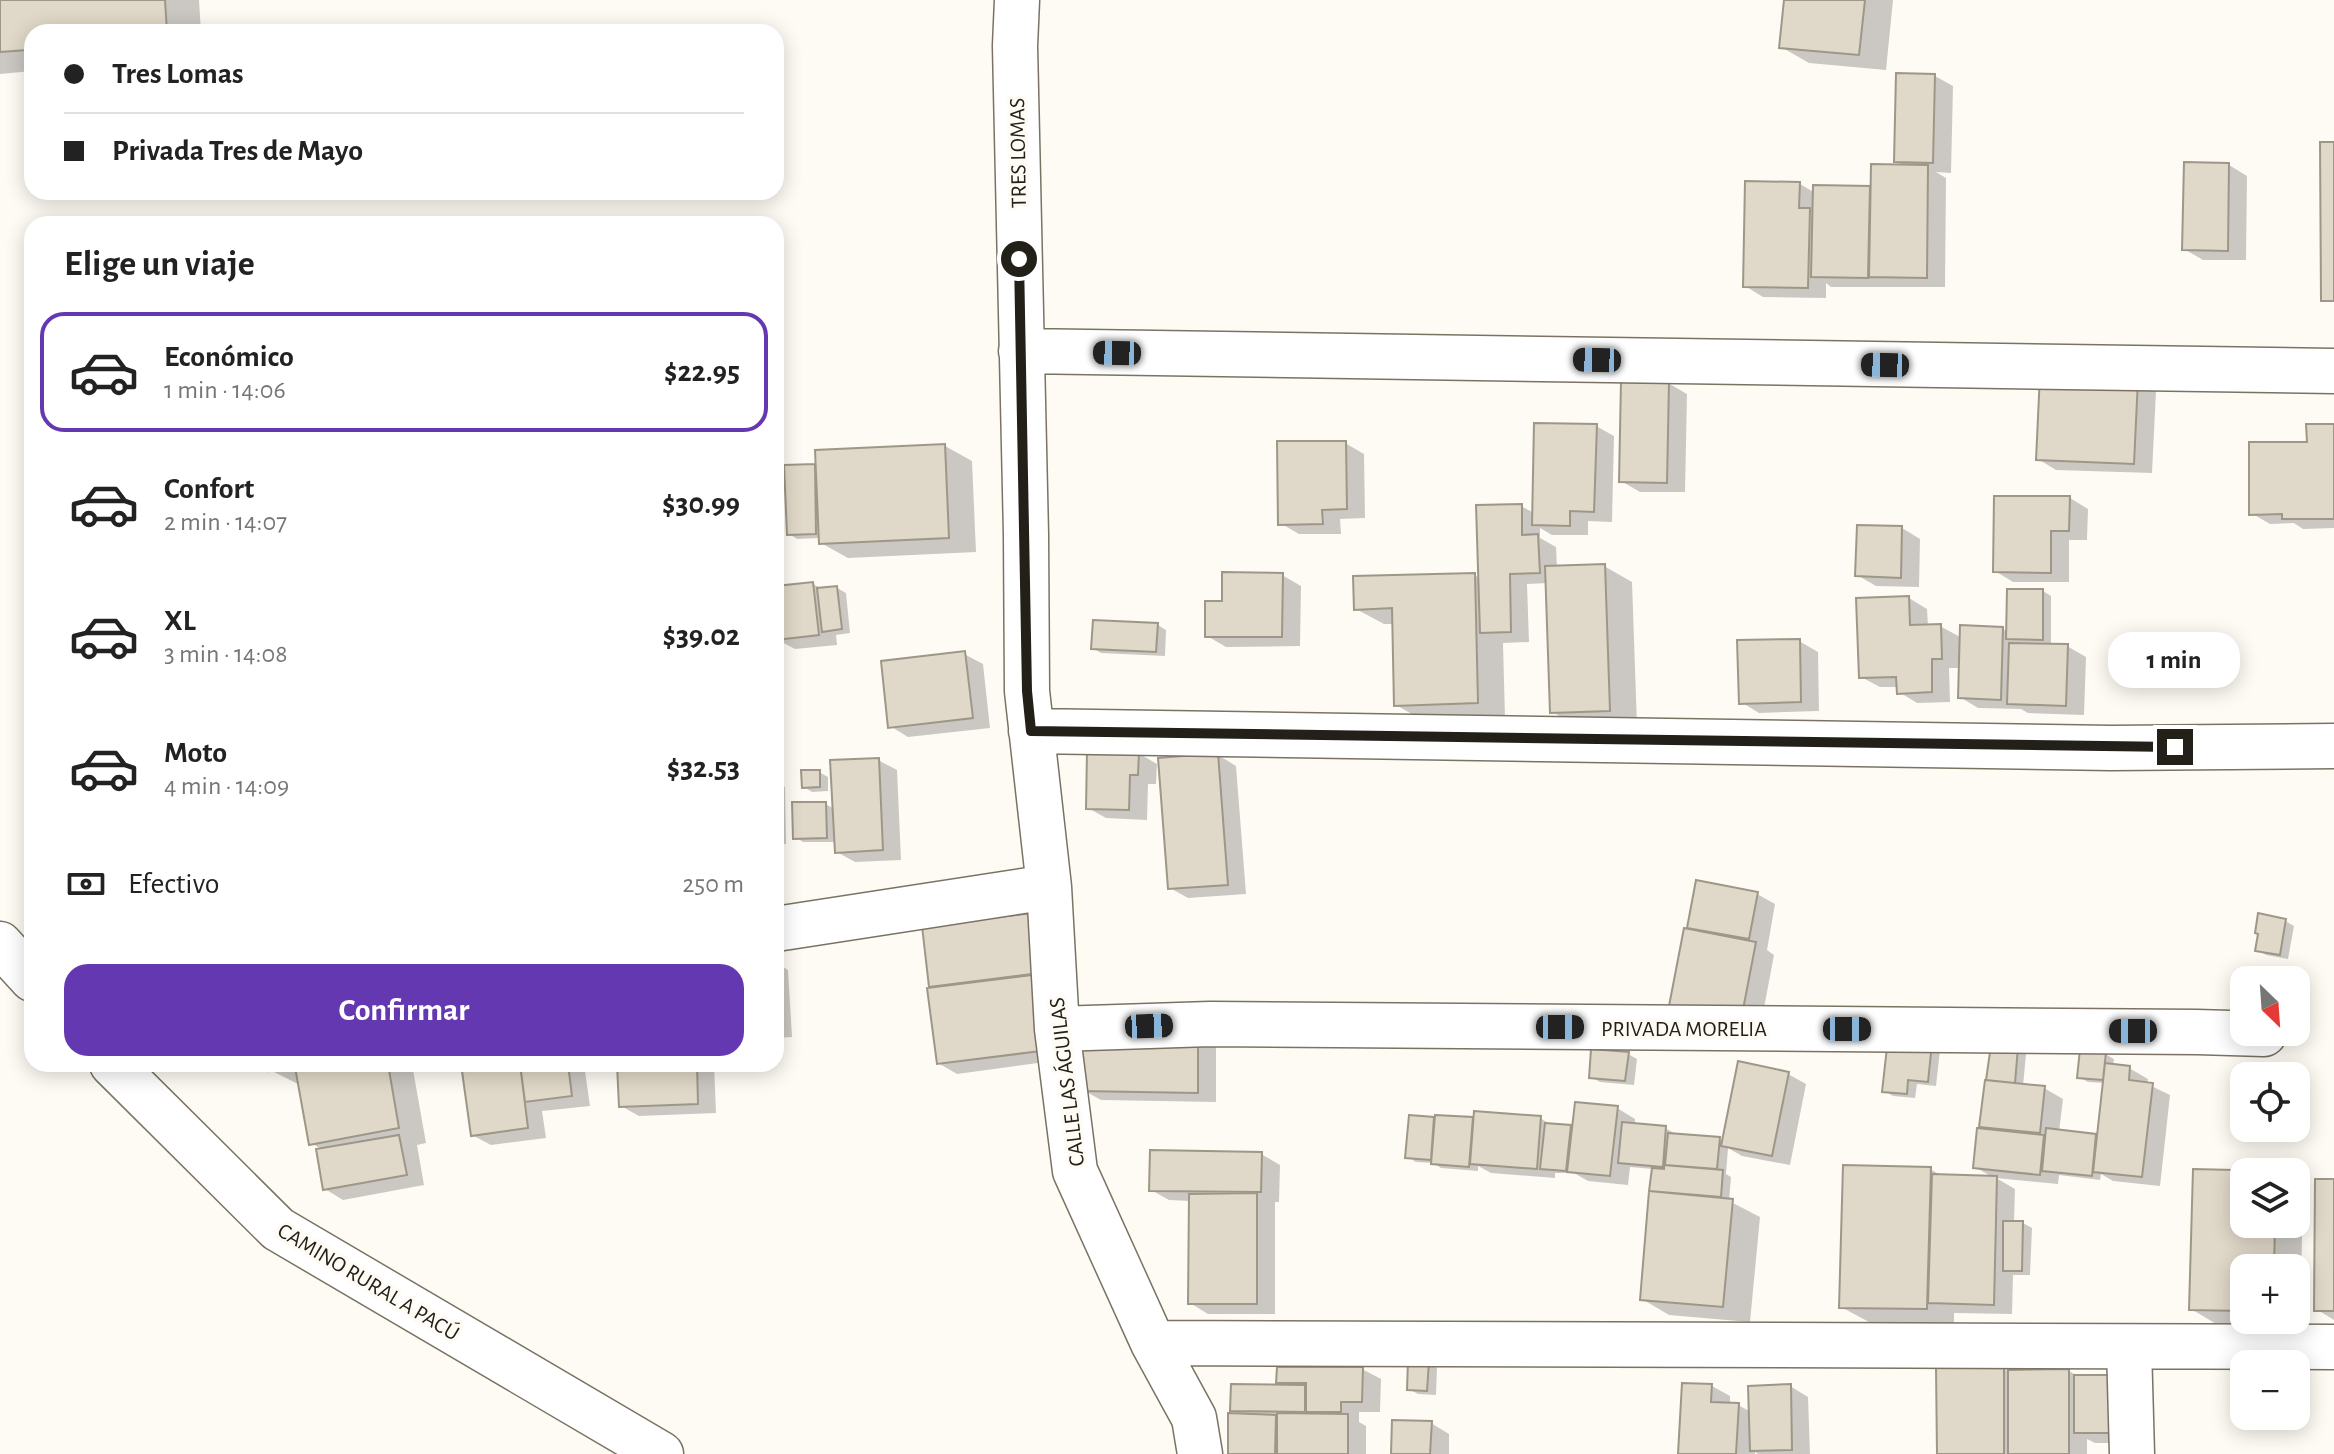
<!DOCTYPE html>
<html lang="es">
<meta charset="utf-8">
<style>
body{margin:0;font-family:"Alegreya Sans",sans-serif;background:#f2f2f2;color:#222;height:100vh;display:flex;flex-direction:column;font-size:30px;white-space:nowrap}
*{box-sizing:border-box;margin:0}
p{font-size:26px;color:#767676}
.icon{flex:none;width:44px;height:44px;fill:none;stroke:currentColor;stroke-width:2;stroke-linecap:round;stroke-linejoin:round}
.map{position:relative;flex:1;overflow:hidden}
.sheet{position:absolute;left:24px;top:216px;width:760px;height:856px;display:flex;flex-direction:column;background:#fff;border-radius:24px;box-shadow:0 4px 20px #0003}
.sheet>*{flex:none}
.banner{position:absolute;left:24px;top:24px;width:760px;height:176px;border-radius:24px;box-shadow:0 4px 20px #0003;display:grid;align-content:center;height:176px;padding:0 40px;background:#fff}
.needle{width:52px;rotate:155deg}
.controls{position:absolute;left:2230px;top:966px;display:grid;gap:16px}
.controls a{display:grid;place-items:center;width:80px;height:80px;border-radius:16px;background:#fff;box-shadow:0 4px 20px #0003;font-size:40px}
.end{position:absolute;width:36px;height:36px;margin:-18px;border:10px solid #23201a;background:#fff;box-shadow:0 0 0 4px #fff}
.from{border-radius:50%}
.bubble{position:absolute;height:56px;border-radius:24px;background:#fff;box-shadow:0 4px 20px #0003;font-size:26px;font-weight:700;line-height:56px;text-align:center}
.car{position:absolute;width:24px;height:48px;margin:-24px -12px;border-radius:10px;box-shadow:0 0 6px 2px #0007;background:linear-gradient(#222 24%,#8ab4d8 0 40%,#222 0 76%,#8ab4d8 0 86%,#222 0)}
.banner b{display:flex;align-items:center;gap:28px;height:76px;font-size:30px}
.banner b+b{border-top:2px solid #e0e0e0}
.banner i{width:20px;height:20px;background:#222}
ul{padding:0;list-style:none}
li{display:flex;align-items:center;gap:24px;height:120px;margin:0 16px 12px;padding:0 24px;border:4px solid transparent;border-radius:24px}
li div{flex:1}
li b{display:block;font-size:30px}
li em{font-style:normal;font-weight:700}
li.current{border-color:#6438b0}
li>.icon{width:72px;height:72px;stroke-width:1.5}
h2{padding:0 40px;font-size:36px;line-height:96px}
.pay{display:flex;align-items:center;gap:20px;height:88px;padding:0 40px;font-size:30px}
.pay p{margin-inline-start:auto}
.button{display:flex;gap:16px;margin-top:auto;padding:16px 40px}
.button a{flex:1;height:92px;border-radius:24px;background:#6438b0;color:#fff;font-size:32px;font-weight:700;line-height:92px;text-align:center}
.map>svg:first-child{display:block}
</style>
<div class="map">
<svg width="2334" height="1454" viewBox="0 0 2334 1454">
<rect width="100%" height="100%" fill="#fefbf4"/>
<path fill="#0003" d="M0,0h199l2,32h-169v39l-32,3z
M1786,0h107l-7,70 -77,-7 -28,-16z
M1935,76l18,10 -2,87 -15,-1 10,6 -1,109h-114l-5,-4v15l-63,-1 -18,-11 55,-102 15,9v-6l58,1 33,-21 -10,-6z
M2229,165l18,11 -1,84h-43l-19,-11z
M2137,381l19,10 -4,82 -96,-3 -18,-11z
M1668,383l19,11 -2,98h-45l-19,-11z
M1596,426l18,10 -2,86 -24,-1v14h-36l-12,-7v10l16,9 1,21 47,-2 28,16 5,144 -57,1 -28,-15 -4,-129 -21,1 2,58 -26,1 2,75 -81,3 -28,-16 -2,-81h-10l-28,-15 118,-34 6,3 41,-72 13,7z
M2334,426v102l-31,1 -9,-6 -24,1 -19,-11 58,-69z
M1345,443l19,11 1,64 -25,1 1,15h-42l-19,-11z
M945,446l27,15 4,91 -128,6 -27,-15 -1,-5 -23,1 -8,-5 25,-68 4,2z
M2070,498l18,11 -1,31h-18v42h-56l-18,-11z
M1902,528l18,11 -1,48 -43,-1 -19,-11z
M1282,575l19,11 -1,60 -74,1 -19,-11z
M813,584l9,5 15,-1 9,5 4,40 -14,2 1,10 -42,4 -19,-10v-51z
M2043,591l8,5v50h16l19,11 -2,58 -56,-2 -7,-4 -43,-1 -18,-11 1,-29h-12l1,34 -33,1 -18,-11 -1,-5h-18l-19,-10 48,-79 18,11 1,17h12l22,12 41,-9 5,3z
M1158,625l8,5 -1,26 -64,-3 -8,-5z
M1799,641l19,11 1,59 -60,2 -18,-11z
M964,654l19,10 7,64 -82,9 -18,-11z
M1138,753l19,11 -1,20h-8l-1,36 -41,-2 -18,-10z
M1218,755l18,11 10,128 -58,4 -18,-10z
M878,760l19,10 4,90 -46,2 -18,-10 -1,-10h-33l-8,-5 30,-33 10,5z
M819,772l9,5v14l-16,1 -8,-5z
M776,782l9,5 1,57h-10z
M1698,882l59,12 18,10 -8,46 7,5 -14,74 -72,-98z
M1033,915l26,145 -102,14 -19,-11 -14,-135z
M2285,921l9,5 -6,33 -22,-4 -9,-5 3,-16z
M776,963l12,7 4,67 -16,1z
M1084,1034l132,11v57l-115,-2 -18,-10z
M1931,1045l9,5 -4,36 -19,-2 -2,14 -22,-2 -9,-5z
M2018,1049l8,5 -3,32 21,2 19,11 -4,33 39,6 6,-55 -16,-1 -9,-5 26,-23 9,5 -1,7 16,2 19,11 -1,5 23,11 -10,91 -47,-5 -12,-7 -1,6 -41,-5 -1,9 -62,-6 19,11 -1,34h9l9,5 -2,47h-17l-1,39 -58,-1v11l-85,-2 -28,-15 89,-138 14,8 50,1 -19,-11 18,-35 -11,-6 14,-43 -8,-4z
M1628,1054l9,5 -3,26 -34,-3 -9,-5z
M269,1064h143l14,79 -9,2 7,40 -81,15 -18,-11 -2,-39 -12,-7 -11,-58 -30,-15z
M463,1064h121l6,42 -48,5 4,27 -55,7 -19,-10z
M619,1064h95l2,49 -77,3 -18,-10z
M1788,1074l18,10 -16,81 -48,-9 -14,-8 -2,26 5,3 -2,24 31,16 -10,105 -81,-7 -27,-16 17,-105 -8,-4 2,-21 -23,-2 -2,18 -40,-4 -14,-8h-19v5l-64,-5 -13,-7v5l-37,-3 -8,-5 -17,-1 -8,-5 3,-39 65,3 64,-3 13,8 21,3 43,-21 18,11v6l30,3 9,5v2l46,4 4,3z
M1261,1154l19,11 -1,37h-4v112h-67l-18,-11 1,-102 -22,-1 -18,-10z
M2244,1172v52h52v-39l7,4 -2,97 9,5v13l-14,-1v-35h-52v52h42v6l-68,-1 -27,-16z
M2334,1181v139l-18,-11z
M1428,1363l9,5 -1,27 -18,-1 -9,-5z
M2003,1368l6,4 60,-1 10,6 66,66h-50l-8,-4v15h-148z
M1362,1369l19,10 -1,33h-21v10l7,4v28h-136l12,-38 -10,-6 54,-23 -8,-5z
M1712,1386l18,10v8l8,1 13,7 39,-26 18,11 2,57h-52l-3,-2v2h-75z
M1431,1423l18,11v20h-56z"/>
<path fill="#e0d8c8" stroke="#9e9787" stroke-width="2" d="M0,0h165l2,32h-135v26h-5v-8l-27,2z
M1784,0h81l-6,55 -80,-7z
M1896,73l39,1 -2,89 -39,-1z
M2320,142h14v159h-13z
M2184,162l45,1 -1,88 -46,-1z
M1871,164l57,1 -1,113 -58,-1z
M1745,181l55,1 -1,26h11l-2,80 -65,-1z
M1813,185l57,1 -2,92 -57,-1z
M2040,374l98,5 -4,85 -98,-4z
M1621,381h48l-2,102 -48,-1z
M1534,423l63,1 -3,88 -24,-1v15l-38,-1z
M2306,424h28v95h-52v-5l-33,1v-73h58z
M1277,441h69l1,68 -25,1 1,14 -45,1z
M945,444l4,94 -130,6 -4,-94z
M815,464l1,70 -29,1 -3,-70z
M1994,496h76l-1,35h-18v42l-58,-1z
M1522,504v31l16,-1 2,39 -30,1 1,58 -31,1 -4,-128z
M1857,525l45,1 -1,52 -46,-2z
M1605,564l5,147 -60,2 -5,-147z
M1222,572l61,1 -1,64h-77v-36h17z
M1475,573l3,130 -84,3 -2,-98 -38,2 -1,-34z
M813,582l6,53 -43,5v-54z
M837,586l5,43 -20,3 -5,-44z
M2007,589h36v51l-37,-1z
M1909,596l1,29 31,-1 1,35h-10v33l-35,2 -1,-17 -37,1 -3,-80z
M1093,620l65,3 -2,29 -65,-3z
M1960,625l43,2 -2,73 -43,-2z
M1800,639l1,63 -62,2 -2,-64z
M2009,643l59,1 -2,62 -59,-2z
M965,651l8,67 -85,10 -7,-67z
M1087,750l52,1 -1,24h-8l-1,35 -43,-1z
M1218,753l10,132 -60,4 -10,-131z
M879,758l4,92 -48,3 -5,-93z
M801,770h19v17l-18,1z
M792,802h34l1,36 -34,1z
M1696,880l62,12 -9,47 -62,-11z
M1033,913l7,60 -111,14 -7,-61z
M2258,913l28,6 -6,36 -25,-4 3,-17 -3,-1z
M1684,928l72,14 -15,78 -72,-14z
M1032,975l9,76 -104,13 -10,-76z
M1082,1032l116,1v60l-117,-2z
M1888,1038l44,5 -4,39 -20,-2 -1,14 -25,-2z
M1991,1045l27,2 -3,36 -29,-3z
M1591,1049l38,3 -4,29 -36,-3z
M2080,1049l26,3 -3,28 -26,-2z
M1738,1061l51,11 -17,84 -51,-10z
M2105,1063l25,3 -1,14 24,3 -11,94 -49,-5z
M267,1064h121l11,64 -90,17 -14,-78 -27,4z
M461,1064h59l8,64 -57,8z
M520,1064h48l4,32 -47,6z
M617,1064h80l1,40 -79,3z
M1985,1080l60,6 -5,47 -61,-6z
M1575,1102l43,4 -8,70 -43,-4z
M1474,1111l67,5 -4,53 -67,-5z
M1409,1115l25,2 -3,43 -26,-2z
M1435,1115l38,2 -4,50 -38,-3z
M1622,1122l44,4 -3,41 -45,-4z
M1545,1123l26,2 -5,46 -26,-2z
M1977,1128l67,7 -4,40 -67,-7z
M2046,1128l50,6 -4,42 -50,-5z
M1668,1133l52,4 -3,32 -52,-4z
M399,1135l8,40 -84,15 -7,-41z
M1150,1150l112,2 -1,40 -112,-1z
M1664,1165l59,5 -2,27 -72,-6 3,-23 12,1z
M1843,1165l88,2 -4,142 -88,-1z
M2193,1169l84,2 -33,1v52h31l-1,44h-30v43l-55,-1z
M1932,1174l65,2 -3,129 -66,-2z
M2315,1179h19v132h-20z
M1649,1191l84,8 -10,108 -83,-7z
M1257,1193v111h-69l1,-110z
M2003,1221h20l-1,50h-19z
M1408,1360l21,1 -2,30 -20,-1z
M2004,1366v88h-67l-1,-87z
M1277,1367h86l-1,35h-21v10h-35v-29h-30z
M2069,1369v85h-61v-84z
M2074,1375h53v58h-53z
M1682,1383l30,1 -1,18 28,1 -3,51h-58z
M1231,1384l74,1v27l-75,-1z
M1791,1384l1,66 -42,1 -2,-65z
M1228,1413l48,2 -1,39h-47z
M1277,1413l71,1v40h-71z
M1392,1420l40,1 -2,33h-39z"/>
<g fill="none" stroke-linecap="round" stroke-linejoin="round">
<g stroke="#7a7364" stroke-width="47">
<path id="minor" d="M1017,0l-2,46 11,489 1,156 22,196 8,142 18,142 78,172 41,75 6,36
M1021,351l1313,20
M1031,731l1080,17 223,-2
M776,929l273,-42
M0,944l32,35
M1057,1029l153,-5 987,8 67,2
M112,1064l166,165 383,225
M1153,1343l1181,4
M2129,1347l3,107"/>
</g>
<use href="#minor" stroke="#fff" stroke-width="44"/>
</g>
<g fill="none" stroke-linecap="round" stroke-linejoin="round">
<path stroke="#23201a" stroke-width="10" d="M1019,259l8,432 4,40 1144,16"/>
</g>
<g text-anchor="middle" stroke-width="7" stroke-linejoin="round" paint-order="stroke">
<g font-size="22" fill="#23201a" stroke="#fefbf4">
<text transform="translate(1017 153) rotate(-91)" y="8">TRES LOMAS</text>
<text x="1684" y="1036">PRIVADA MORELIA</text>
<text transform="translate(1066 1082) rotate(-97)" y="8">CALLE LAS ÁGUILAS</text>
<text transform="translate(369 1281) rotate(31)" y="8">CAMINO RURAL A PACÚ</text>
</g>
</g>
</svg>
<div class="controls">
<a><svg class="needle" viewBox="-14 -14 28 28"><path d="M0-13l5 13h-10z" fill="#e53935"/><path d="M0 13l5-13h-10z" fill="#767676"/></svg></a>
<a><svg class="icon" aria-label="locate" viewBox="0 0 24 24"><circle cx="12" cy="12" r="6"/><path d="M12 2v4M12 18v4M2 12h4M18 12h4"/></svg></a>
<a><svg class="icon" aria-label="layers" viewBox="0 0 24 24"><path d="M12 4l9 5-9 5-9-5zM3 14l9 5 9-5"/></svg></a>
<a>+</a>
<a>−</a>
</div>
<i class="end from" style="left:1019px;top:259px"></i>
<i class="end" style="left:2175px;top:747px"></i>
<div class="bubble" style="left:2108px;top:632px;width:132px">1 min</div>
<i class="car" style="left:1117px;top:353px;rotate:271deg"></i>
<i class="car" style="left:1597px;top:360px;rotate:271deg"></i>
<i class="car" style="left:1885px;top:365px;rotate:271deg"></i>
<i class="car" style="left:1149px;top:1026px;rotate:88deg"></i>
<i class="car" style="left:1560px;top:1027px;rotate:90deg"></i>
<i class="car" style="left:1847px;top:1029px;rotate:90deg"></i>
<i class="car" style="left:2133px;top:1031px;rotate:270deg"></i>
<div class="banner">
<b><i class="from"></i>Tres Lomas</b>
<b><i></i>Privada Tres de Mayo</b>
</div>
<section class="sheet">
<h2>Elige un viaje</h2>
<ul>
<li class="current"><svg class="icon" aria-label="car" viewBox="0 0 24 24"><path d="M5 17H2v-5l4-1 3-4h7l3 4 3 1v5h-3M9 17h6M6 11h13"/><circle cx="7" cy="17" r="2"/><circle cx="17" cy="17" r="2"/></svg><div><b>Económico</b><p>1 min · 14:06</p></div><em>$22.95</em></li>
<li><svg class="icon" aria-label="car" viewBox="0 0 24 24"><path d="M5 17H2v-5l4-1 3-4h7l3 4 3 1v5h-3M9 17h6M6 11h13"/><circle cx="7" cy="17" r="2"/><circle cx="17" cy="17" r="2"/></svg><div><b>Confort</b><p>2 min · 14:07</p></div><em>$30.99</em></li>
<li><svg class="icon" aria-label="car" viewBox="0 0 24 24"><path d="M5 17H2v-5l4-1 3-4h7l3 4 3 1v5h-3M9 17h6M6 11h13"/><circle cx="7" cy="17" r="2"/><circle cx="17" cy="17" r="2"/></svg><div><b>XL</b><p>3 min · 14:08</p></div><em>$39.02</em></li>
<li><svg class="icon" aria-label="car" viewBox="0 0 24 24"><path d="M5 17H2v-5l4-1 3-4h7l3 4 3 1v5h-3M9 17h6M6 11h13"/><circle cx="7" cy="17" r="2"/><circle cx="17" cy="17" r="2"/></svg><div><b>Moto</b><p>4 min · 14:09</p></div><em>$32.53</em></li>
</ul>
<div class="pay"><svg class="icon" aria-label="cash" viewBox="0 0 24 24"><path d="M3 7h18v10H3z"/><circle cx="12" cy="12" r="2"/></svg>Efectivo<p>250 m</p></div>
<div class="button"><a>Confirmar</a></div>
</section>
</div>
